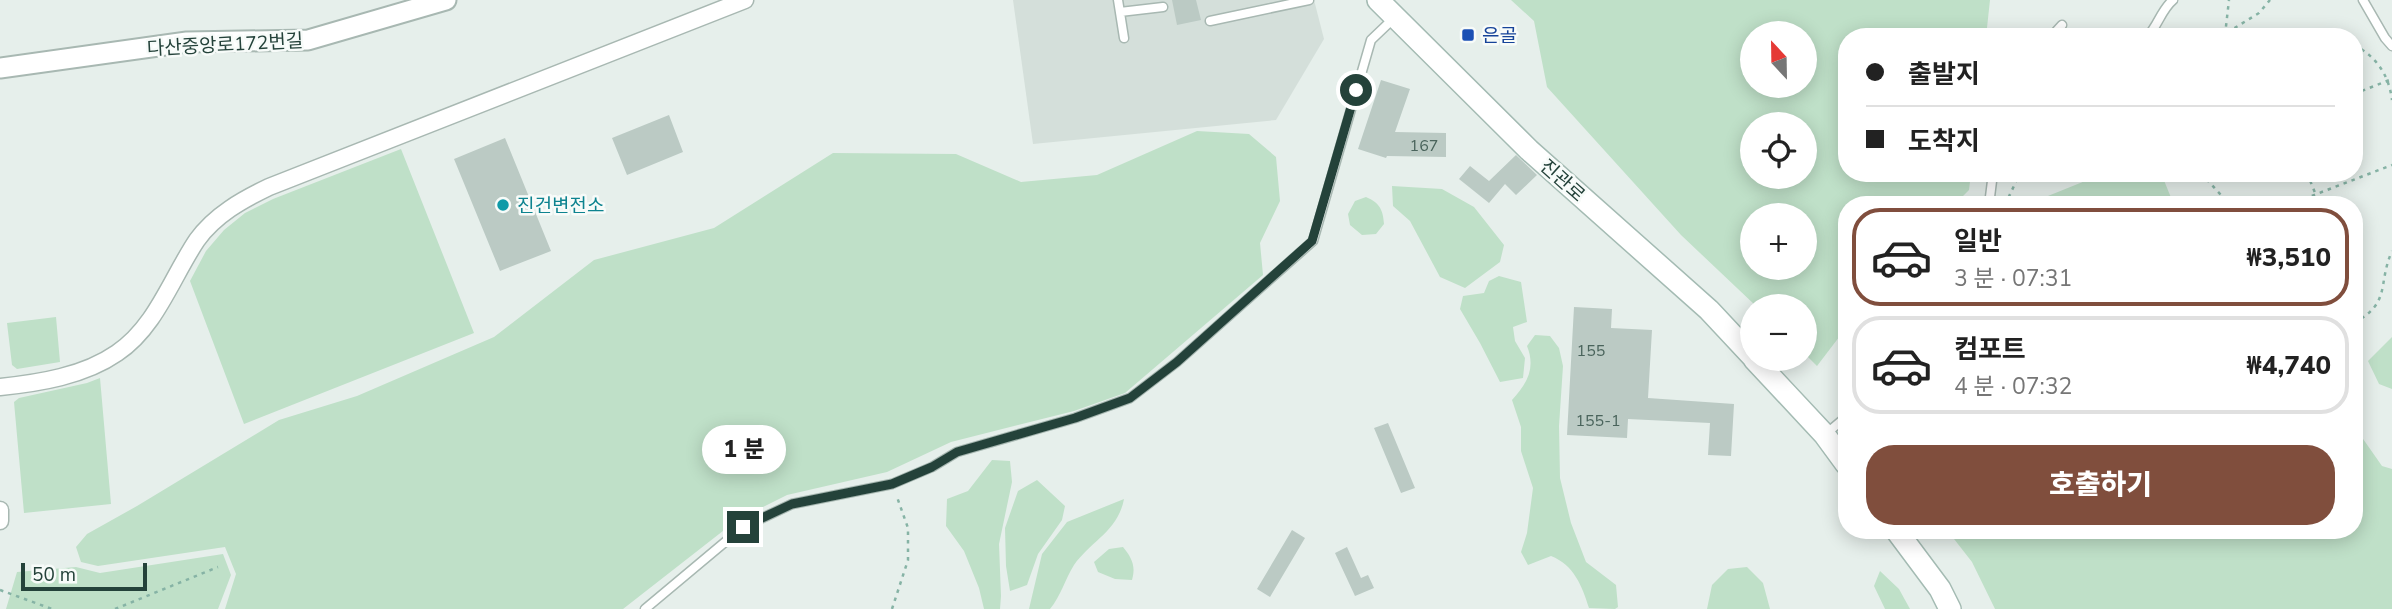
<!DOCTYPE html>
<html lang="ko">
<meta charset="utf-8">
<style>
body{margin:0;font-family:"Nunito Sans","Noto Sans KR",sans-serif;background:#f6f6f6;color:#222;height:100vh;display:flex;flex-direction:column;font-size:26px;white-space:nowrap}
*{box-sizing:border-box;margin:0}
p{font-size:23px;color:#767676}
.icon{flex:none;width:38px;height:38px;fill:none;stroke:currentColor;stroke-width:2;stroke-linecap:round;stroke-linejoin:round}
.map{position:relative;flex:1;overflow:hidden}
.sheet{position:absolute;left:1838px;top:196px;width:525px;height:343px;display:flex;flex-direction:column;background:#fff;border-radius:28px;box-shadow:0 4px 18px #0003}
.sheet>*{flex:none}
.guide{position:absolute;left:1838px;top:28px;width:525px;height:154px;border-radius:28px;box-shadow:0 4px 18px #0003;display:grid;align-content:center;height:154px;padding:0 28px;background:#fff}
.needle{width:46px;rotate:338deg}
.buttons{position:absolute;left:1740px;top:21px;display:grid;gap:14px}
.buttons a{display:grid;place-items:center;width:77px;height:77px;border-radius:50%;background:#fff;box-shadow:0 4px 18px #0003;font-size:35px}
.scale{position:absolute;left:21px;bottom:18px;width:126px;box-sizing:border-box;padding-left:7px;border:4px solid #24423a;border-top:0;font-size:19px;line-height:24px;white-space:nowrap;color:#24423a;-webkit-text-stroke:5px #f7fbf9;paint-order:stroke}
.end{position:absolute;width:32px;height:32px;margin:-16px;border:9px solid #24423a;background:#fff;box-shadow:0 0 0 4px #fff}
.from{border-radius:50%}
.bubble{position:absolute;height:49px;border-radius:24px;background:#fff;box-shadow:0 4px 18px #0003;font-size:23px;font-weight:800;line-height:49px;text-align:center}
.guide b{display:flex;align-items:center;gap:24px;height:66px;font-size:26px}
.guide b+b{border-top:2px solid #e0e0e0}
.guide i{width:18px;height:18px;background:#222}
ul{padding:12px 0 0;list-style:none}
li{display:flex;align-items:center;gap:21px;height:98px;margin:0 14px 10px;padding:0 14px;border:4px solid #e0e0e0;border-radius:28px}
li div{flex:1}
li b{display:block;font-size:26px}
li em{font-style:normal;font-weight:800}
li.selected{border-color:#804e3d}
li>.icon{width:63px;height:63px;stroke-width:1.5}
.cta{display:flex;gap:14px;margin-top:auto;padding:14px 28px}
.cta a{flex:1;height:80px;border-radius:28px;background:#804e3d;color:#fff;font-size:28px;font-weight:800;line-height:80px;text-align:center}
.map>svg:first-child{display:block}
</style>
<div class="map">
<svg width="2392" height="609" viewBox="0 0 2392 609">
<rect width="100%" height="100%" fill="#e6efeb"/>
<path fill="#d4dfda" d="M1013,0h301l10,39 -48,81 -243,24z"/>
<path fill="#bfe0c8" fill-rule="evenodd" d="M1511,0h479l-4,37h-140v136h125l-2,17 -15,15h-108v123l-29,38 -13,-13v-47h-48l-75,-71 -134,-148 -13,-66zM1752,33h52v53h-52zM1752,124h52v53h-52zM1752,215h52v53h-52z
M1197,131l52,3 27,23 4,44 -20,42 3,32 -138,118 -51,18 -123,31 -64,30 -100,23 -50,25 -114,89h-398l11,-35 -11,-27 -127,19 -17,-4 -5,-15 11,-13 50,-28 142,-86 78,-24 137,-59 100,-77 120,-32 119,-75 123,1 65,28 76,-7z
M401,149l73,184 -230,91 -54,-143 16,-30 18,-21 21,-17 28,-14z
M2105,173h56l13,32h-140l-1,-3z
M1392,186l50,3 32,18 30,38 -4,17 -35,26 -25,-11 -30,-56 -17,-15z
M1366,197c14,6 17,13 18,27l-8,10 -14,1 -12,-10 -2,-11 7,-13z
M1499,276l22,6 6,40 -14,5 2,14 10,17 -2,20 -23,4 -20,-39 -20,-34 3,-13 21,-3 5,-12z
M56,317l4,45 -43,7 -5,-4 -5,-42z
M1535,335l15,1 9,12 4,18 -4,60 1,52 11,45 15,39 30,23 2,22 -3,2 -26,-1c-7,-22 -15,-43 -38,-52l-23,9 -7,-13 6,-19 6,-45 -12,-37v-24l-9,-27c15,-16 24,-32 15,-54z
M2392,337v52l-13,-5 -11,-23z
M100,378l11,126 -87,9 -10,-111 5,-4 68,-15z
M2354,426l28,40 10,3v140h-397l-23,-47 -25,-32h407z
M992,460l18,1 2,21 -13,62 2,52 -1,13h-16l-5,-21 -15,-37 -18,-25 1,-27 21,-8z
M1037,480l28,26 -3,14 -24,34 -11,31 -17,6 -4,-25 -1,-38 13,-37z
M1124,499c-6,32 -33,42 -50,66 -9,14 -13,31 -24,44h-21l13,-55 25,-32z
M1123,547c9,11 13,19 9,33l-17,-1 -17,-7 -4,-10 15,-13z
M223,554l8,21 -13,34h-212l11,-37 59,-5 24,6z
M1747,567l16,16 7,26h-63l5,-24 16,-16z
M1880,571l19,18 11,20h-25l-11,-23z"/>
<path fill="#bbcac4" d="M1172,0h24l5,20 -24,5z
M1381,80l29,9 -15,43 51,1v24l-59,-1 -1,2 -28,-9z
M669,115l14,37 -56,23 -15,-37z
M505,138l46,113 -51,20 -46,-112z
M1516,155l21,20 -21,20 -11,-11 -16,19 -30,-24 11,-13 19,15z
M1574,307l38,2 -1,19 41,2 -4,68 86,6 -3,52 -23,-1 2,-32 -82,-4 -1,19 -60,-3z
M1388,423l27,65 -14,5 -27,-65z
M1292,530l13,8 -35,59 -13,-8z
M1347,547l14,31 7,-3 6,13 -19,8 -20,-43z"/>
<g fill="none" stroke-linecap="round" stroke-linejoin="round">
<g stroke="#a8b8b2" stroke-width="11">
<path id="service" d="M1118,0l6,38
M2363,0l22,38 7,8
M1120,12l43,-5
M1210,21l99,-21
M2051,37l11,-12
M2147,37c11,-11 14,-27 26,-37
M1989,205l4,-32
M1827,433l19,-16
M645,609l98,-82 49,-23 100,-20 40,-17 25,-15 118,-34 55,-20 47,-36 136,-121 58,-201 22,-21"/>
</g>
<g stroke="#a8b8b2" stroke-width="19">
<path id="minor" d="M0,387c39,-4 84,-11 117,-34 39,-26 55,-76 80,-113 18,-25 45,-40 72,-53l476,-187
M0,510v11"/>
</g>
<g stroke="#a8b8b2" stroke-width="23">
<path id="tertiary" d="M0,68l187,-26 121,-2 138,-40"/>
</g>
<g stroke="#a4bbb3" stroke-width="24">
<path id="secondary" d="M1378,0l151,150 180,160 43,46
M1754,359l70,75 22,30
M1896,530l44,59 10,20"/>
</g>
<path stroke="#86b3a5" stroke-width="2.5" stroke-dasharray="3.5 5" stroke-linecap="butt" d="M2225,35l4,-35
M2220,37l39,-24 11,-13
M2354,45c22,11 35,30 38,55
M2354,94l38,-15
M2201,173l29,32
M2307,173l13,32
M2005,205l15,-32
M2288,205l104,-40
M2354,323c38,-21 23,-38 38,-72
M0,590l52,19
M115,609l103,-42
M892,609l16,-49v-32l-11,-31"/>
<use href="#service" stroke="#fff" stroke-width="8"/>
<use href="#minor" stroke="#fff" stroke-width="16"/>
<use href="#tertiary" stroke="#fff" stroke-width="19"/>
<use href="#secondary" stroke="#fff" stroke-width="21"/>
</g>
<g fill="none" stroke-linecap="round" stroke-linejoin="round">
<path stroke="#24423a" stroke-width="9" d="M743,527l49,-23 100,-20 40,-17 25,-15 118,-34 55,-20 47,-36 135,-121 44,-151"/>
</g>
<rect fill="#1a4fb4" stroke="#f7fbf9" stroke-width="2.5" x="1461" y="28" width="14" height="14" rx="3.5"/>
<circle fill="#0f9aa8" stroke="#f7fbf9" stroke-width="2.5" cx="503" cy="205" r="7"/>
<g text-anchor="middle" stroke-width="5" stroke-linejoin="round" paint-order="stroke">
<g font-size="16" fill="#4a645c">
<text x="1424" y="151">167</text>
<text x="1591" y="356">155</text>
<text x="1598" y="426">155-1</text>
</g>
<g font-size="19" fill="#164399" stroke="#f7fbf9" text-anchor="start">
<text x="1482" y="42">은골</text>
</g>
<g font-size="19" fill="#24423a" stroke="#f7fbf9">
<text transform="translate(225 44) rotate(-3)" y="7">다산중앙로172번길</text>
<text transform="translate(1563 180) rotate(42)" y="7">진관로</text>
</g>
<g font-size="19" fill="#0d838f" stroke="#f7fbf9" text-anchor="start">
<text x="517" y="212">진건변전소</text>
</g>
</g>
</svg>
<div class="buttons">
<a><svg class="needle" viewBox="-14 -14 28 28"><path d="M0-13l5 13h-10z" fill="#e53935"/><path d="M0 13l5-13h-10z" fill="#767676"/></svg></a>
<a><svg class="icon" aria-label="locate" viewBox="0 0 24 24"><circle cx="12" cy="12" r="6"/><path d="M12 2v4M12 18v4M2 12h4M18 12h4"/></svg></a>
<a>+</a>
<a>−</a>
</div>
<div class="scale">50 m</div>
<i class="end from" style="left:1356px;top:90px"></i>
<i class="end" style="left:743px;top:527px"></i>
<div class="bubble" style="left:702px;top:425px;width:84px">1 분</div>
<div class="guide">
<b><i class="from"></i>출발지</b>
<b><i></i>도착지</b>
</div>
<section class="sheet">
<ul>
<li class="selected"><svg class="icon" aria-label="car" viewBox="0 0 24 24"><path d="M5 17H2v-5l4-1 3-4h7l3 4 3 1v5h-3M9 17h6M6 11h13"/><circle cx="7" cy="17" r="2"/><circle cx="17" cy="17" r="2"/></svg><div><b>일반</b><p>3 분 · 07:31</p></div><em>₩3,510</em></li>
<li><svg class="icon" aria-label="car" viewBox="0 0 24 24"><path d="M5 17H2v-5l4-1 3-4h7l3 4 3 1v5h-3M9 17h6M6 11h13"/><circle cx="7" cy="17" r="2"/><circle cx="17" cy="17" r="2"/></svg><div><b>컴포트</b><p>4 분 · 07:32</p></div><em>₩4,740</em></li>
</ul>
<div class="cta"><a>호출하기</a></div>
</section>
</div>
